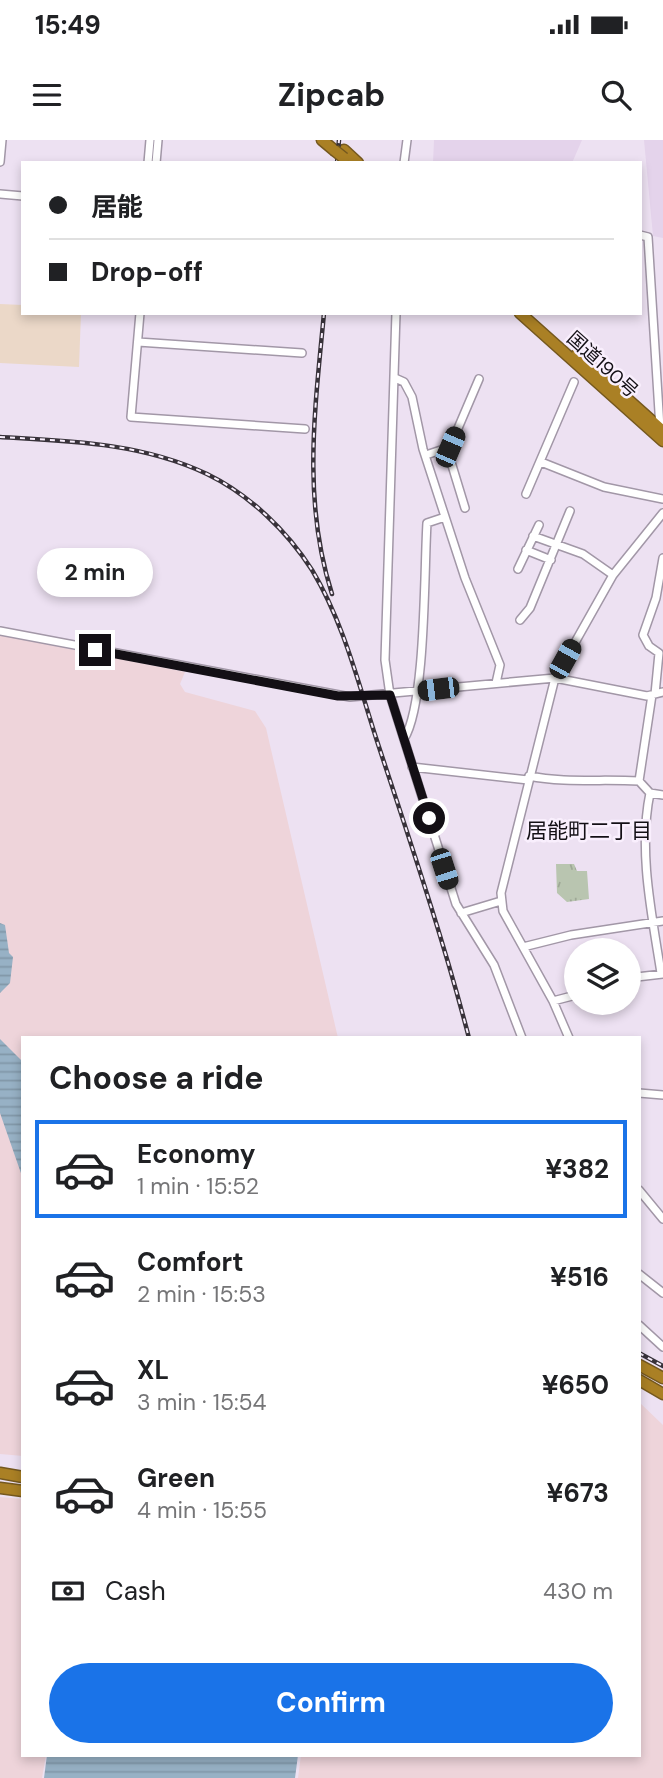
<!DOCTYPE html>
<meta charset="utf-8">
<style>
body{margin:0;font-family:"DM Sans","Noto Sans JP",sans-serif;background:#f6f6f6;color:#202124;height:100vh;display:flex;flex-direction:column;font-size:26px;white-space:nowrap}
*{box-sizing:border-box;margin:0}
p{font-size:23px;color:#757577}
.icon{flex:none;width:38px;height:38px;fill:none;stroke:currentColor;stroke-width:2;stroke-linecap:round;stroke-linejoin:round}
.map{position:relative;flex:1;overflow:hidden}
.details{position:absolute;left:21px;top:896px;width:620px;height:721px;display:flex;flex-direction:column;background:#fff;border-radius:0px;box-shadow:0 4px 10px #0003}
.details>*{flex:none}
.guide{position:absolute;left:21px;top:21px;width:621px;height:154px;border-radius:0px;box-shadow:0 4px 10px #0003;display:grid;align-content:center;height:154px;padding:0 28px;background:#fff}
.tools{position:absolute;left:564px;top:798px;display:grid;gap:14px}
.tools a{display:grid;place-items:center;width:77px;height:77px;border-radius:50%;background:#fff;box-shadow:0 4px 10px #0003;font-size:35px}
.end{position:absolute;width:32px;height:32px;margin:-16px;border:9px solid #130f15;background:#fff;box-shadow:0 0 0 4px #fff}
.from{border-radius:50%}
.bubble{position:absolute;height:49px;border-radius:24px;background:#fff;box-shadow:0 4px 10px #0003;font-size:23px;font-weight:700;line-height:49px;text-align:center}
.car{position:absolute;width:21px;height:42px;margin:-21px -10px;border-radius:9px;box-shadow:0 0 5px 2px #0007;background:linear-gradient(#222 24%,#8ab4d8 0 40%,#222 0 76%,#8ab4d8 0 86%,#222 0)}
.guide b{display:flex;align-items:center;gap:24px;height:66px;font-size:26px}
.guide b+b{border-top:2px solid #e0e0e0}
.guide i{width:18px;height:18px;background:#202124}
ul{padding:0;list-style:none}
li{display:flex;align-items:center;gap:21px;height:98px;margin:0 14px 10px;padding:0 14px;border:4px solid transparent;border-radius:0px}
li div{flex:1}
li b{display:block;font-size:26px}
li em{font-style:normal;font-weight:700}
li.current{border-color:#1a73e8}
li>.icon{width:63px;height:63px;stroke-width:1.5}
h2{padding:0 28px;font-size:32px;line-height:84px}
.pay{display:flex;align-items:center;gap:18px;height:77px;padding:0 28px;font-size:26px}
.pay p{margin-inline-start:auto}
.cta{display:flex;gap:14px;margin-top:auto;padding:14px 28px}
.cta a{flex:1;height:80px;border-radius:42px;background:#1a73e8;color:#fff;font-size:28px;font-weight:700;line-height:80px;text-align:center}
.status{display:flex;justify-content:space-between;align-items:center;height:49px;padding:0 35px;background:#fff;direction:ltr}
.status svg{height:19px;fill:currentColor}
header{display:flex;justify-content:space-between;align-items:center;height:91px;padding:0 28px;background:#fff;font-size:32px;font-weight:700}
.map>svg:first-child{display:block}
</style>
<div class="status"><b>15:49</b><svg viewBox="0 0 49 12"><path d="M0 12V9h3v3zM5 12V6h3v6zM10 12V3h3v9zM15 12V0h3v12zM26 1h20v11H26zM47 4h2v5h-2z"/></svg></div>
<header><svg class="icon" aria-label="menu" viewBox="0 0 24 24"><path d="M4 6h16M4 12h16M4 18h16"/></svg>Zipcab<svg class="icon" aria-label="search" viewBox="0 0 24 24"><circle cx="10" cy="10" r="6"/><path d="M15 15l6 6"/></svg></header>
<div class="map">
<svg width="663" height="1638" viewBox="0 0 663 1638">
<defs>
<pattern id="park-tufts" width="24" height="20" patternUnits="userSpaceOnUse" patternTransform="scale(1.75)"><rect width="24" height="20" fill="#b9c5b0"/><path d="M3 7l-1-3M5 7V3M7 7l1-3M15 17l-1-3M17 17v-4M19 17l1-3" fill="none" stroke="#9ea896"/></pattern>
<pattern id="water-rules" width="6" height="5" patternUnits="userSpaceOnUse" patternTransform="scale(1.75)"><rect width="6" height="5" fill="#97b1c5"/><path d="M0 2.5h6" fill="none" stroke="#8197a8"/></pattern>
</defs>
<rect width="100%" height="100%" fill="#ede1f2"/>
<path fill="#ebd8c8" d="M0,164l23,1v8h58l-2,54 -79,-4z"/>
<path fill="#eed4da" d="M0,495l185,37 -5,12 5,8 70,19 11,17 72,310h-315v418l-23,-2z
M639,1262l24,23v353h-365l3,-23h338z
M0,1357l23,2v256h23l-4,23h-42z"/>
<path fill="#e4d3eb" d="M434,0h148l-10,23h-139z
M644,0h19v98l-10,-2z"/>
<path fill="url(#park-tufts)" d="M556,724h18l3,7h10l2,28 -22,3 -10,-9z"/>
<path fill="url(#water-rules)" d="M0,783l5,2 4,28 4,4 -3,26 -10,10z
M0,899l23,23v117l-23,-66z
M47,1615h251l-3,23h-251z"/>
<g fill="none" stroke-linecap="round" stroke-linejoin="round">
<g stroke="#a297a7" stroke-width="10">
<path id="minor" d="M0,22l2,-22
M148,23l2,-23
M156,23l2,-23
M404,23l3,-23
M0,54l23,2
M640,95l8,2 12,191
M140,173l-9,104 174,12
M396,173l-11,347 5,35 66,209 38,61 28,73
M138,202l164,11
M395,238l9,4 8,15 11,52 42,129 35,87 -4,18
M447,309l18,59
M426,315l24,-8 29,-68
M541,322l63,25 59,12
M526,354l48,-112
M533,396l50,18 30,21
M526,410l25,10
M518,429l21,-44
M520,480l10,-12 40,-97
M0,491l350,66 205,-19 92,18 16,-4
M655,554l4,-41 -10,-7 -6,-11 13,-37 7,-40
M404,599c22,-35 20,-169 23,-216l18,-6
M412,627l116,13
M529,636c35,7 73,3 110,5l11,12 13,2
M639,641l13,-86
M650,653c-12,58 2,122 11,180
M461,773l40,-12
M523,807l48,-12 92,-14
M628,838l35,-4
M553,861l23,-6
M569,898l-16,-37 -50,-90 -2,-18 54,-215 58,-103 50,-62
M639,953l24,2
M639,1050l24,29
M639,1134l24,19
M639,1185l24,22"/>
</g>
<g stroke="#75581f" stroke-width="13">
<path id="highway" d="M322,0l12,10
M344,10l14,13
M520,173l143,128
M577,214l86,77
M639,1225l24,13
M639,1240l24,14
M0,1333l23,4
M0,1348l23,3"/>
</g>
<use href="#minor" stroke="#fff" stroke-width="7"/>
<use href="#highway" stroke="#aa8025" stroke-width="10"/>
<g stroke="#38323a" stroke-width="4.5">
<path id="rail" d="M337,23l2,-23
M324,173c-9,96 -22,187 8,281
M0,297c71,4 142,6 207,37 43,21 80,57 105,96 32,53 47,116 66,174 32,97 65,194 91,294
M639,1213l24,13"/>
</g>
<use href="#rail" stroke="#f9effd" stroke-width="2" stroke-dasharray="5" stroke-linecap="butt"/>
<g stroke="#75581f" stroke-width="13" stroke-linecap="butt">
<path id="highway-bridge" d="M334,10l10,8"/>
</g>
<use href="#highway-bridge" stroke="#aa8025" stroke-width="10"/>
</g>
<g fill="none" stroke-linecap="round" stroke-linejoin="round">
<path stroke="#130f15" stroke-width="9" d="M95,510l243,46 52,-1 39,123"/>
</g>
<g text-anchor="middle" stroke-width="5" stroke-linejoin="round" paint-order="stroke">
<g font-size="19" fill="#130f15" stroke="#f9effd">
<text transform="translate(603 224) rotate(42)" y="7">国道190号</text>
</g>
<g font-size="21" fill="#130f15" stroke="#f9effd">
<text x="589" y="698">居能町二丁目</text>
</g>
</g>
</svg>
<div class="tools">
<a><svg class="icon" aria-label="layers" viewBox="0 0 24 24"><path d="M12 4l9 5-9 5-9-5zM3 14l9 5 9-5"/></svg></a>
</div>
<i class="end from" style="left:429px;top:678px"></i>
<i class="end" style="left:95px;top:510px"></i>
<div class="bubble" style="left:37px;top:408px;width:116px">2 min</div>
<i class="car" style="left:450px;top:307px;rotate:23deg"></i>
<i class="car" style="left:565px;top:519px;rotate:29deg"></i>
<i class="car" style="left:438px;top:549px;rotate:263deg"></i>
<i class="car" style="left:444px;top:729px;rotate:162deg"></i>
<div class="guide">
<b><i class="from"></i>居能</b>
<b><i></i>Drop-off</b>
</div>
<section class="details">
<h2>Choose a ride</h2>
<ul>
<li class="current"><svg class="icon" aria-label="car" viewBox="0 0 24 24"><path d="M5 17H2v-5l4-1 3-4h7l3 4 3 1v5h-3M9 17h6M6 11h13"/><circle cx="7" cy="17" r="2"/><circle cx="17" cy="17" r="2"/></svg><div><b>Economy</b><p>1 min · 15:52</p></div><em>¥382</em></li>
<li><svg class="icon" aria-label="car" viewBox="0 0 24 24"><path d="M5 17H2v-5l4-1 3-4h7l3 4 3 1v5h-3M9 17h6M6 11h13"/><circle cx="7" cy="17" r="2"/><circle cx="17" cy="17" r="2"/></svg><div><b>Comfort</b><p>2 min · 15:53</p></div><em>¥516</em></li>
<li><svg class="icon" aria-label="car" viewBox="0 0 24 24"><path d="M5 17H2v-5l4-1 3-4h7l3 4 3 1v5h-3M9 17h6M6 11h13"/><circle cx="7" cy="17" r="2"/><circle cx="17" cy="17" r="2"/></svg><div><b>XL</b><p>3 min · 15:54</p></div><em>¥650</em></li>
<li><svg class="icon" aria-label="car" viewBox="0 0 24 24"><path d="M5 17H2v-5l4-1 3-4h7l3 4 3 1v5h-3M9 17h6M6 11h13"/><circle cx="7" cy="17" r="2"/><circle cx="17" cy="17" r="2"/></svg><div><b>Green</b><p>4 min · 15:55</p></div><em>¥673</em></li>
</ul>
<div class="pay"><svg class="icon" aria-label="cash" viewBox="0 0 24 24"><path d="M3 7h18v10H3z"/><circle cx="12" cy="12" r="2"/></svg>Cash<p>430 m</p></div>
<div class="cta"><a>Confirm</a></div>
</section>
</div>
